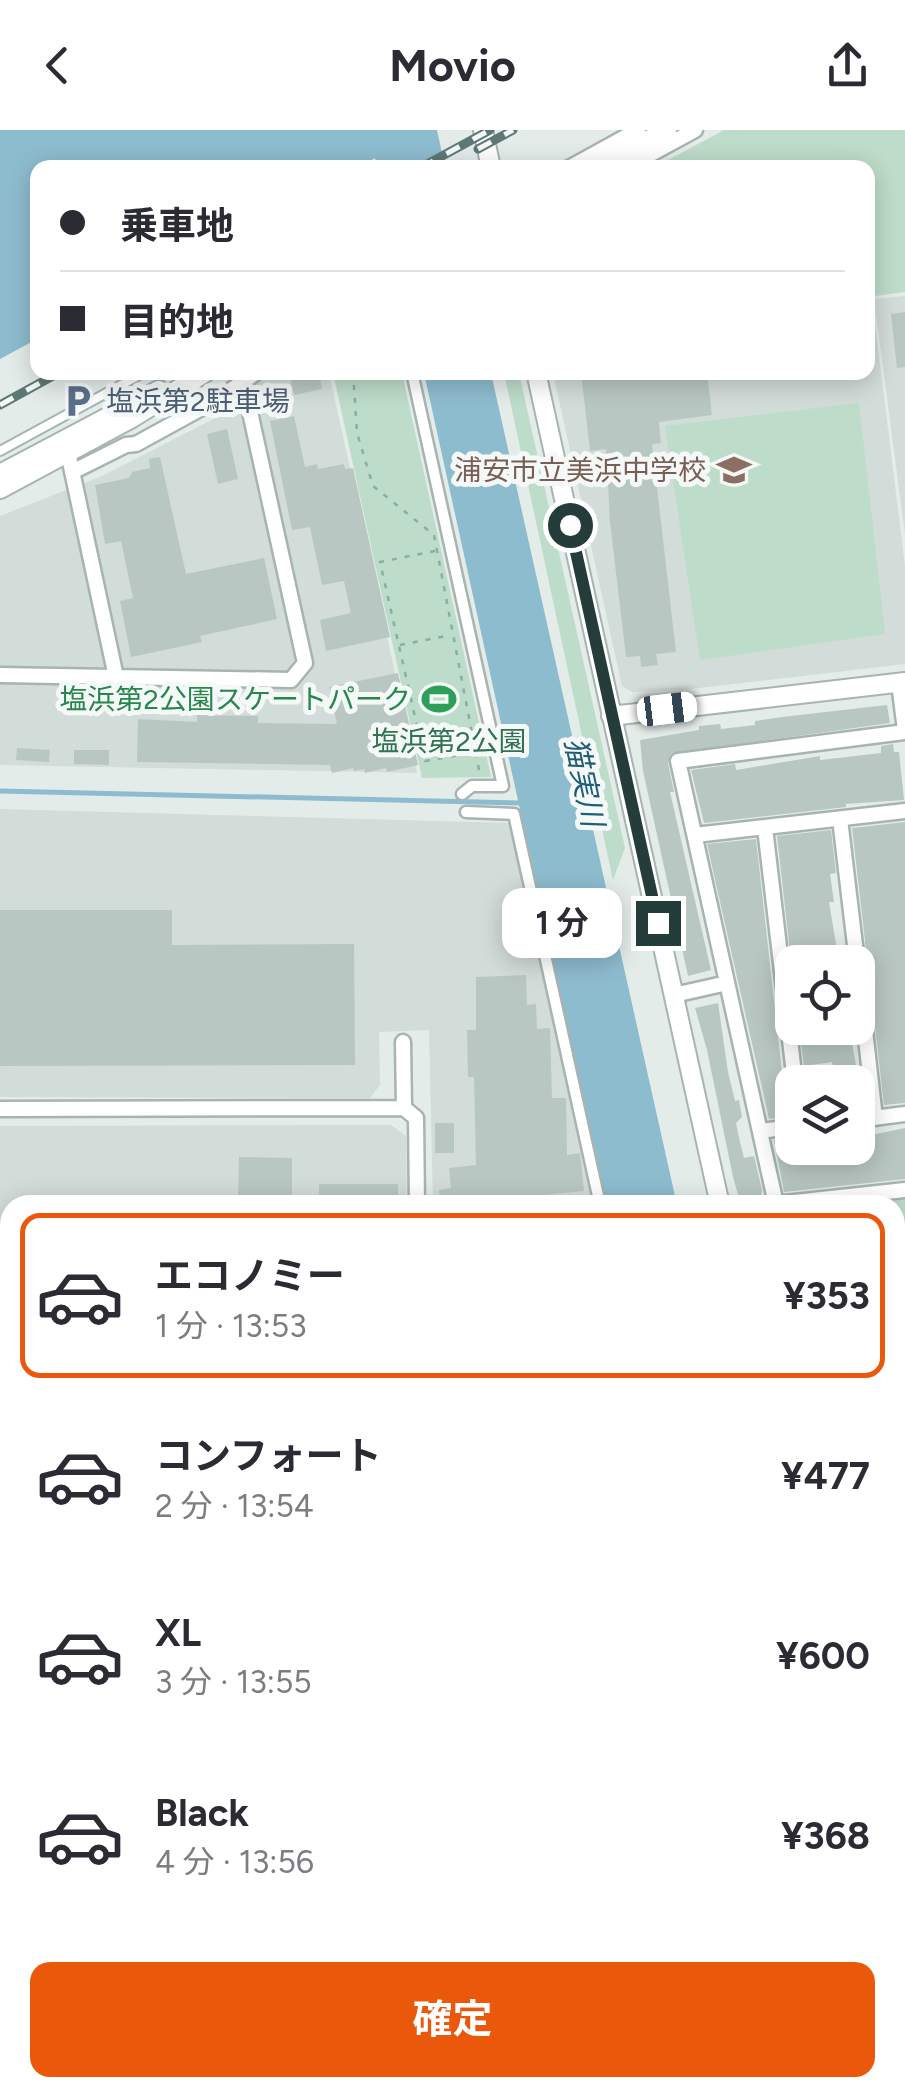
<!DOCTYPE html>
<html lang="ja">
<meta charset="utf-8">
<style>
body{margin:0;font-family:Figtree,"Noto Sans JP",sans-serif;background:#f2f2f3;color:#2b2b33;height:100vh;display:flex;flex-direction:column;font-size:38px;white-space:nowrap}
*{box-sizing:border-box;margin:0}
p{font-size:32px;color:#7c7c81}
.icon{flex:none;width:55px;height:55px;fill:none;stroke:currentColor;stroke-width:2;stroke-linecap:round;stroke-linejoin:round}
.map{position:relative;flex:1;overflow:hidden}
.sheet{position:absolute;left:0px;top:1065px;width:905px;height:902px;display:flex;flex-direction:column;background:#fff;border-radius:30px 30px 0 0;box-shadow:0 5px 25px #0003}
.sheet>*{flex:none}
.guide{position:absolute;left:30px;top:30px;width:845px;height:220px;border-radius:20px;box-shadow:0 5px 25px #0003;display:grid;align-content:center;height:220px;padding:0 30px;background:#fff}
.fabs{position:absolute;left:775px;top:815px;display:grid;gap:20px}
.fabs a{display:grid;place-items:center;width:100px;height:100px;border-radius:20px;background:#fff;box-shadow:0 5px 25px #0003;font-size:50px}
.end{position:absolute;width:45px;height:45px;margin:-22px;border:12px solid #243d3a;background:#fff;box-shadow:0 0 0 5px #fff}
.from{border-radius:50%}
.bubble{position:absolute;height:70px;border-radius:20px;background:#fff;box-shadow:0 5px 25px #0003;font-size:32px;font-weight:700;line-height:70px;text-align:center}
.car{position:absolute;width:30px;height:60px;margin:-30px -15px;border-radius:12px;box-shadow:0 0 8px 2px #0007;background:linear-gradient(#fff 24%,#345 0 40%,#fff 0 76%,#345 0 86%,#fff 0)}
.guide b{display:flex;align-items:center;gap:35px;height:95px;font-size:38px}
.guide b+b{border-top:2px solid #e1e1e2}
.guide i{width:25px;height:25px;background:#2b2b33}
ul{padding:18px 0 0;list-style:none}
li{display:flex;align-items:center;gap:30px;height:165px;margin:0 20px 15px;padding:0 10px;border:5px solid transparent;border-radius:20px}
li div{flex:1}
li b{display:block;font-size:38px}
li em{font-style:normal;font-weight:700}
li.on{border-color:#ea580c}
li>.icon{width:90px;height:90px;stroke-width:1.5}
.button{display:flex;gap:20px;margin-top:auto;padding:20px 30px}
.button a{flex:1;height:115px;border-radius:20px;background:#ea580c;color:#fff;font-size:40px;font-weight:700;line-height:115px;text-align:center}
header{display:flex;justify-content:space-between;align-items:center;height:130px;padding:0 30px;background:#fff;font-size:45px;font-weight:700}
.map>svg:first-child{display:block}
</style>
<header><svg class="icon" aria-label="back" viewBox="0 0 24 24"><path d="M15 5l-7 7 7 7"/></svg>Movio<svg class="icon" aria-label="share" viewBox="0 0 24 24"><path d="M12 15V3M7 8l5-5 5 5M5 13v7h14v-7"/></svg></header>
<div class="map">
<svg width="905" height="1966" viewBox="0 0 905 1966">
<rect width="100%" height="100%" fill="#e4ecea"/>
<path fill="#d2dcd9" d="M905,166v238l-31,-235z
M872,169l33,268v97l-214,25 -59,3 -10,-6 -69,-313 315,-1v-72z
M271,243h58l88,400 -417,-8v-249l102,-40 123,-63 28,-31z
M0,679l510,14 84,382h-161l-4,-175 -50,2 1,53 -10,13 -370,-1z
M391,995l15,11 1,69h-397v144l-10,1v-224z"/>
<path fill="#bedcca" d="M724,0h181v162l-37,5v-129l-213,-1z
M333,243h69l89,404 -69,1z
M504,243h15l106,475 -12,32z
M859,273l26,231 -185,26 -35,-234z
M905,1065v62l-10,1v-53h-42l-1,-4z
M905,1349v72l-10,1v-72z"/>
<path fill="#8ebccf" d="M0,0h437l8,37h-67l-3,-9 -18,10h-319l-1,171 -37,20z
M424,243h67l186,832h-70z"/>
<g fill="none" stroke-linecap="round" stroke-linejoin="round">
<path stroke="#8ebccf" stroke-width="5" d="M0,661l522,12"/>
</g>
<path fill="#b9c7c3" d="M905,182v55l-8,1 -6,-54z
M289,242h30l3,17 -28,6z
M581,242h126l5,43 -53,7 2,21 -9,1 24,208 -20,2 2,11 -17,2 -1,-11 -14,1 -16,-135 -4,-73 -16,2z
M294,286l11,51 12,-3 1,5 26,-5 1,5 8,-1 37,169 -64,14 -6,-31 31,-7 -7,-32 -22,4 -12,-58 -18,3 -22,-109z
M227,299l11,50 -20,5 -11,-50z
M160,327l26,117 78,-16 13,61 -77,17 2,6 -71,15 -11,-56 13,-3 -12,-57 -16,3 -10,-59 34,-7 3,-6 18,-4 -1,-9z
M398,543l20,92 -31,7 -1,-4 -21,5 -1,-4 -10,2 -1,-3 -21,5 -2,-8 -193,-3 1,-43 59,3v-7l61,1v7l79,1 -8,-37z
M887,575l3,18 -219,31 -3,9 6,29h-4l41,178 -23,6 -45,-205 -3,-31 59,-10v-4l21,-2 1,5 34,-4v-4l27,-4z
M893,614l1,8h5l5,48 -58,4v3l-142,16 -13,-53 44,-6 1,6 84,-14v4l61,-7v-7z
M17,618l33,2 -1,12 -33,-2z
M74,620h35v15l-35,-1z
M905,692v281l-21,2 -32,-277z
M831,700l5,43 -6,1 4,28h-5l10,60h-18l-1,-4 -28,3v9l-15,-134z
M756,709l31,278 -18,2 -62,-275z
M0,780h172v35l182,-1 1,121 -355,1z
M526,845l1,30 9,-1 1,25 13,-1 2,70h14l1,57 13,-2 4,38 -143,14 -2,-15 12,-2 -2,-20 27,-3 -2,-88h-6l-1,-47h9v-53z
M718,873l10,69 7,29 4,-1 3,17 -6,6 4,19 4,16 10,-2 8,34 -1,7 -15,3 -1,-4 -6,2 -6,-21 -26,-127 -12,-42z
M799,898h46l1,10 5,-1 8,45h-22l-5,-20 -28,4z
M435,993h19v30h-19z
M905,998v51l-121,13 -10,-52 18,-2v10h71l-1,-11z
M239,1027l53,1v47h-54z
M319,1054h79v21h-79z"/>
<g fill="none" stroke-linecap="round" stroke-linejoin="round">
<g stroke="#a7b4b2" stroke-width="12">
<path id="service" d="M0,321l145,-79"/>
</g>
<g stroke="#a7b4b2" stroke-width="15">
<path id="pedestrian" d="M412,242l91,414h-31l-10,8
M466,682l48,2 86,391"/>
</g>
<g stroke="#a7b4b2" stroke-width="19">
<path id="minor" d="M569,38l69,-38
M625,38l70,-38
M66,313l50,234
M72,342l54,-27 10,-1 82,-45 39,-27
M0,545l291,5 14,-17 -62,-283
M899,553l6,47
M905,602l-227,29 98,443 129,-14
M840,689l17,143
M765,698l30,254
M695,705l210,-24
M858,839l17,149
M674,865l53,-12
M403,912l1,66 12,10 1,87
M0,979l404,-1
M858,990l47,-6
M760,1001l32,-4
M895,1464l10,-1
M895,1543l10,-1
M895,1616l10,47
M495,1958l1,8
M791,1958l1,8"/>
</g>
<g stroke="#a7b4b2" stroke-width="22">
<path id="tertiary" d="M483,0l8,38
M597,38l70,-38
M536,242l184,833
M0,344l159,-84
M0,359l132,-71 74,-46
M611,586l294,-34
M0,1628l10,45
M0,1755l10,-2
M0,1769l10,44
M895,1863l10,45
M41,1958l2,8
M72,1958l2,8"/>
</g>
<g stroke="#c2c9c8" stroke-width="28">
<path id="trunk" d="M895,1146l10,-1
M0,1252l10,-2
M895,1329l10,-1
M0,1436l10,-2"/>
</g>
<g stroke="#c2c9c8" stroke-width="30">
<path id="motorway" d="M895,1221l10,-1
M895,1253l10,-2
M0,1328l10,-1
M0,1360l10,-1"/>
</g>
<path stroke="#85afa7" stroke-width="2.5" stroke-dasharray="5 8" stroke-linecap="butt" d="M353,242l4,61 16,53 61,49 46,240
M435,421l-55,11 45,199 52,-9
M400,515l51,-10
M154,1958l14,8
M367,1958l1,8"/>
<use href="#service" stroke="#fff" stroke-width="8"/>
<use href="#pedestrian" stroke="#fff" stroke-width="10"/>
<use href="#minor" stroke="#fff" stroke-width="14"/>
<use href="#tertiary" stroke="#fff" stroke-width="18"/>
<use href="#trunk" stroke="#4e847e" stroke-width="22"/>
<use href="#motorway" stroke="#316864" stroke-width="25"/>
<g stroke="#5e7975" stroke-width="9">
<path id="rail" d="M478,19l35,-19
M420,38l70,-38
M0,275l60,-33"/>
</g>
<use href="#rail" stroke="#f4f9f7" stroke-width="5" stroke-dasharray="15" stroke-linecap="butt"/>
</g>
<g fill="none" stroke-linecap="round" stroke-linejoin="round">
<path stroke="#243d3a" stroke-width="12" d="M570,395l88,398"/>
</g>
<defs>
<g id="parking-bare" transform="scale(2.7)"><path d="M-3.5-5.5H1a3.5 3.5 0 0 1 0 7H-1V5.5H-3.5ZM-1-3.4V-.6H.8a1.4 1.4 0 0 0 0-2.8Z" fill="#5c6f8a" stroke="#f4f9f7" stroke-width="2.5" paint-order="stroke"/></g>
<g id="school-bare" transform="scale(2.7)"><path d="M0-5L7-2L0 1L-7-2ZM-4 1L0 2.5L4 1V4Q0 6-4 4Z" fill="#8d6e63" stroke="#f4f9f7" stroke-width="2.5" paint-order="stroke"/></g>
<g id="stadium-bare" transform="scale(2.7)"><path d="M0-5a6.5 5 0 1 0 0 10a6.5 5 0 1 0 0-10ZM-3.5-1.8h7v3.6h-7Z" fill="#2e9e5b" stroke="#f4f9f7" stroke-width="2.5" paint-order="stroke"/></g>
</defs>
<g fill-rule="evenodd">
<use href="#parking-bare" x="78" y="271"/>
<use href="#school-bare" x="734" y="340"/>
<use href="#stadium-bare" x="439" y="569"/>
</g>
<g text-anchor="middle" stroke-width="10" stroke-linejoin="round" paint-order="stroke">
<g font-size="28" fill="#4e5e75" stroke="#f4f9f7" text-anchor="start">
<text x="106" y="281">塩浜第2駐車場</text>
</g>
<g font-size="28" fill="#785e54" stroke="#f4f9f7" text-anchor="end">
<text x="706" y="350">浦安市立美浜中学校</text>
</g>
<g font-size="28" fill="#27864d" stroke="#f4f9f7" text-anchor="end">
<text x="411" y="579">塩浜第2公園スケートパーク</text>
</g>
<g font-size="28" fill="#307252" stroke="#f4f9f7">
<text x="449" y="621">塩浜第2公園</text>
</g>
<g font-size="30" font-style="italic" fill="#205d77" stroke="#f4f9f7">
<text transform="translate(584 652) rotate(78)" y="10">猫実川</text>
</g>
</g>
</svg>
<div class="fabs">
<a><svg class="icon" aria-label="locate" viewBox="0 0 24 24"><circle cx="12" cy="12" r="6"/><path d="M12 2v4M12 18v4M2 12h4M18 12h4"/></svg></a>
<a><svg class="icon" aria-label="layers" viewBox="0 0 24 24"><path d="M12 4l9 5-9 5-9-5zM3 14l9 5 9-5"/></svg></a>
</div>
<i class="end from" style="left:570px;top:395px"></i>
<i class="end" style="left:658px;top:793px"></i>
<div class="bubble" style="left:502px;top:758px;width:120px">1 分</div>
<i class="car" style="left:667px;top:579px;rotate:83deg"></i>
<div class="guide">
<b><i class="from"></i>乗車地</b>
<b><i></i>目的地</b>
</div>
<section class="sheet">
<ul>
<li class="on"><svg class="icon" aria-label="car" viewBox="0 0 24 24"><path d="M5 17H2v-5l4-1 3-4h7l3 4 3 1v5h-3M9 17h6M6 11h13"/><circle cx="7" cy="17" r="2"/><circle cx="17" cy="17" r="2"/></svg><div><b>エコノミー</b><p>1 分 · 13:53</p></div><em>¥353</em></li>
<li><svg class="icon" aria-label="car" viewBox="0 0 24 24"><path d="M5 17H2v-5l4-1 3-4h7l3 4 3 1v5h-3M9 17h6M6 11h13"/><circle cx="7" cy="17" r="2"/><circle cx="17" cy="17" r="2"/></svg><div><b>コンフォート</b><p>2 分 · 13:54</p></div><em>¥477</em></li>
<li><svg class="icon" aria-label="car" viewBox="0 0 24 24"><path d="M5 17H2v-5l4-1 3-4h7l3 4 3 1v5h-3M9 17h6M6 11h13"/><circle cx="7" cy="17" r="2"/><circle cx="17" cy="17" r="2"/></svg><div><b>XL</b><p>3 分 · 13:55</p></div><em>¥600</em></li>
<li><svg class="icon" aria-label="car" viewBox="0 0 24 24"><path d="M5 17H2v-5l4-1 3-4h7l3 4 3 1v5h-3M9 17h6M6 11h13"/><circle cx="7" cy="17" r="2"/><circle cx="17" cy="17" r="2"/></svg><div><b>Black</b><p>4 分 · 13:56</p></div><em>¥368</em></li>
</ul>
<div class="button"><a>確定</a></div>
</section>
</div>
